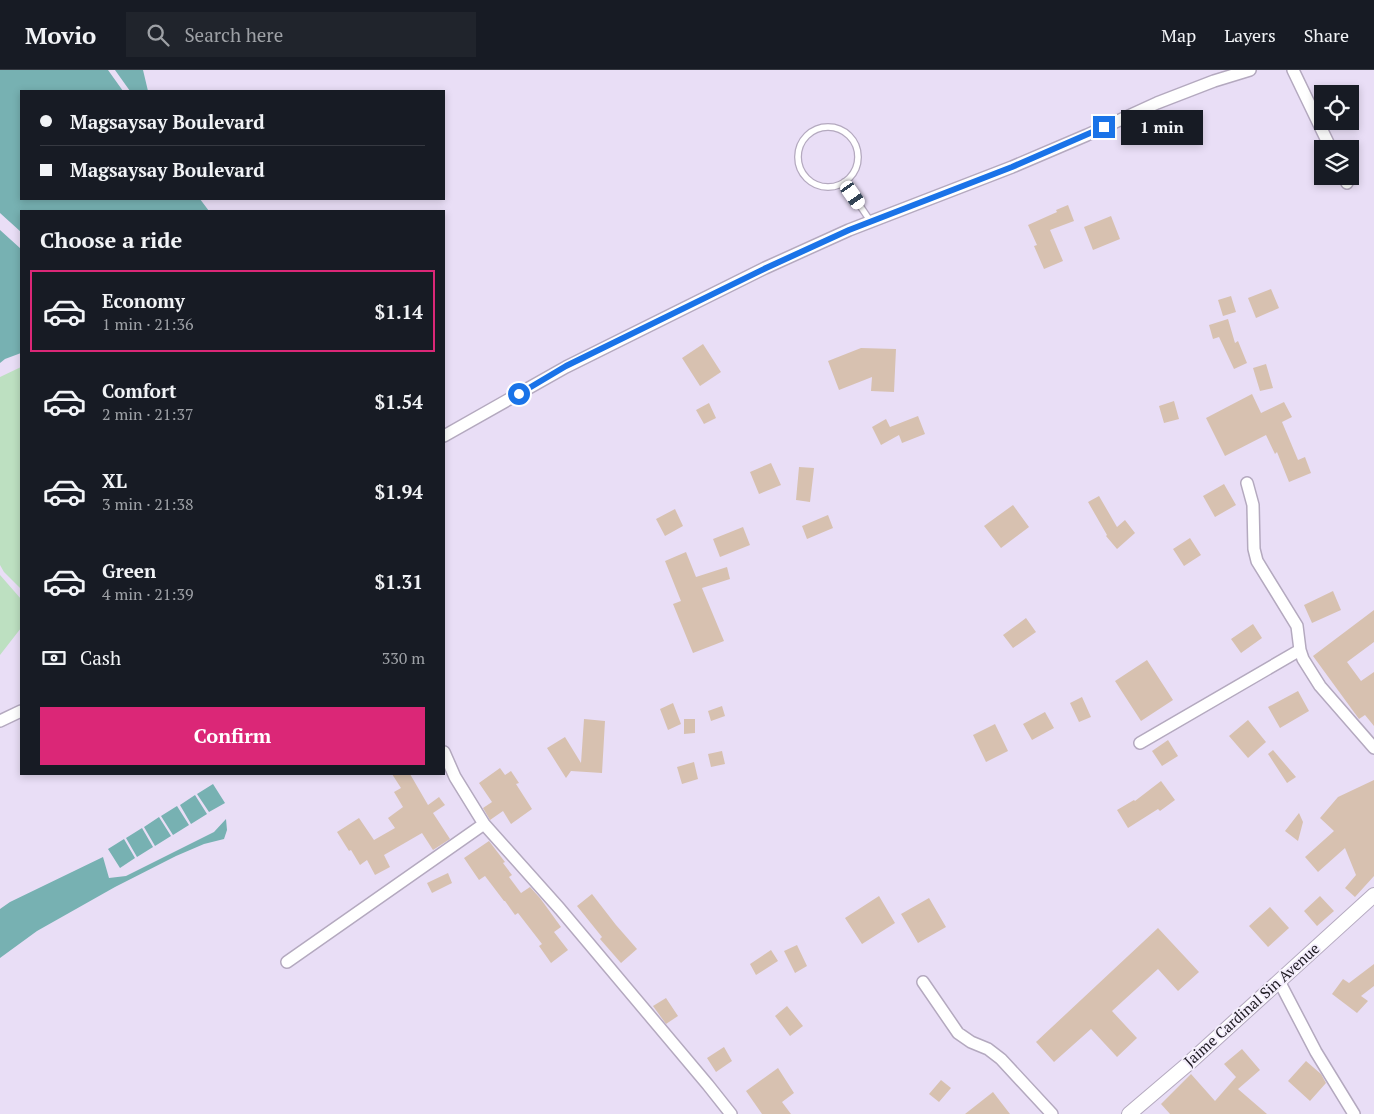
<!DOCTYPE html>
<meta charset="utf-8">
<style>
body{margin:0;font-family:"PT Serif",serif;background:#20242c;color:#f1f3f6;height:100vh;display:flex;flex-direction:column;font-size:19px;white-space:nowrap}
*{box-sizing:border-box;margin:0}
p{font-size:16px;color:#9ea1a6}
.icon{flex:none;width:28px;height:28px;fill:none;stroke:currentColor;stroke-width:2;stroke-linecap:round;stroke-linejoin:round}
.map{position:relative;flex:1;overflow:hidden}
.drawer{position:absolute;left:20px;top:140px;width:425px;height:565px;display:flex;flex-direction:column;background:#171b24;border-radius:0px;box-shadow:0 2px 8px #0003}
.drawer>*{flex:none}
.banner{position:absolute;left:20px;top:20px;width:425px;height:110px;border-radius:0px;box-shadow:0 2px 8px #0003;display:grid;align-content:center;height:110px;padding:0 20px;background:#171b24}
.fabs{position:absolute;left:1314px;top:15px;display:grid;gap:10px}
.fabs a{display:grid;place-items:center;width:45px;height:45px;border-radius:0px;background:#171b24;box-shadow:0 2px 8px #0003;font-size:25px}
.end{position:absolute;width:22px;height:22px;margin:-11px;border:6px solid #1a73e8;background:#fff;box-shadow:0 0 0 2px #fff}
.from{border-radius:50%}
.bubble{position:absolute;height:35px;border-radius:0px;background:#171b24;box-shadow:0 2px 8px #0003;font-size:16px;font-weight:700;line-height:35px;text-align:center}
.car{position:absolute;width:15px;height:30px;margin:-15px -8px;border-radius:6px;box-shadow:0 0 4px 1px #0007;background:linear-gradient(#fff 24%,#345 0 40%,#fff 0 76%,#345 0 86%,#fff 0)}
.banner b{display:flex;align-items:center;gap:18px;height:48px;font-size:19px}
.banner b+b{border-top:1px solid #363941}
.banner i{width:12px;height:12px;background:#f1f3f6}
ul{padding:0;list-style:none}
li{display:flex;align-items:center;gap:15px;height:82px;margin:0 10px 8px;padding:0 10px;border:2px solid transparent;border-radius:0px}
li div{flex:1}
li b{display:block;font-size:19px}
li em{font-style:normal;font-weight:700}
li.current{border-color:#db2777}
li>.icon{width:45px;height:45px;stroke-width:1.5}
h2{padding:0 20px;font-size:22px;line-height:60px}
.pay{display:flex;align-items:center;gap:12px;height:55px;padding:0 20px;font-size:19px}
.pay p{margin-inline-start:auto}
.button{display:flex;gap:10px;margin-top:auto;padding:10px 20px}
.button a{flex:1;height:58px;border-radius:0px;background:#db2777;color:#fff;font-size:20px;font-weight:700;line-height:58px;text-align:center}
header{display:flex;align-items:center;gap:30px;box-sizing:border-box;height:70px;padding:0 25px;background:#171b24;border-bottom:1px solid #363941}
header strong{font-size:24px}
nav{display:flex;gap:28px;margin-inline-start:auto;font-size:18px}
.search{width:350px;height:45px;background:#20242c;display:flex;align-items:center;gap:12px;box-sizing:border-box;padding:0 18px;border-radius:0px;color:#9ea1a6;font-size:19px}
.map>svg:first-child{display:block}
</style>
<header>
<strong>Movio</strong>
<div class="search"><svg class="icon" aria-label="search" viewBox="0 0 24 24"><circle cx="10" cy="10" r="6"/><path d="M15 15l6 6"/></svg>Search here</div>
<nav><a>Map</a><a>Layers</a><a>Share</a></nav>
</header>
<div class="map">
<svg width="1374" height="1044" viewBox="0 0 1374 1044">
<rect width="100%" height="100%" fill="#e9def6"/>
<path fill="#bde0c1" d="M21,297v222l-17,-17 -4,-7v-188z
M0,505l21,24v29l-21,27z"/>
<path fill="#77b1b2" d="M0,0h108l15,21h-102v108h179l9,12h-188v21l-21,-19z
M115,0h28l5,21h-18z
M0,160l21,19v104l-16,6 -5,4z
M213,714l12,19 -16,9 -12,-18z
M195,725l12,19 -16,10 -11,-19z
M177,736l12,19 -16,10 -12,-19z
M159,747l12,19 -16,10 -11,-19z
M226,749l1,11 -3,9 -20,5 -28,12 -61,31 -78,44 -37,27v-49l10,-7 93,-45 6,21 17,-2 88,-44z
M142,758l11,19 -16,10 -11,-19z
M124,769l11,19 -15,10 -12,-19z"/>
<path fill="#d7c1b0" d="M1068,135l6,16 -24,9 13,31 -19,8 -10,-23 3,-1 -9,-20 29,-13 -1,-2z
M1111,146l9,23 -27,11 -9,-23z
M1271,219l8,19 -23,10 -8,-20z
M1231,226l5,16 -13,4 -5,-16z
M1228,249l7,24 3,-2 9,22 -13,6 -15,-32 -6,2 -4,-14z
M703,274l18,28 -21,14 -18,-28z
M861,278l35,1 -2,43 -23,-1 1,-14 -33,13 -11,-29z
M1266,294l7,24 -13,3 -7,-23z
M1252,324l9,19 23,-11 8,15 -10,5 16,38 7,-3 6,16 -22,9 -12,-30 -2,2 -9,-19 -41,21 -19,-38z
M1174,331l5,18 -15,4 -5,-17z
M709,333l7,15 -12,6 -8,-14z
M918,346l7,18 -23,9 -3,-8 -18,10 -9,-18 14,-8 4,8z
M771,393l10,22 -22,9 -9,-22z
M799,397l15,1 -4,34 -14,-2z
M1224,414l12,21 -21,12 -12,-21z
M1099,426l18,31 8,-7 10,13 -18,16 -11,-13 1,-1 -19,-33z
M1013,435l16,22 -28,21 -17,-22z
M675,439l8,17 -18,10 -9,-17z
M828,445l5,13 -26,11 -5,-13z
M743,457l7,18 -30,12 -7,-18z
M1190,468l11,17 -17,11 -11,-17z
M686,482l10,25 31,-10 3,12 -28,9 22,53 -31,12 -20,-49 8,-3 -16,-40z
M1333,521l8,19 -29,13 -8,-18z
M1374,540v32l-27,20 14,19 13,-9v54l-9,-11 -6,4 -46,-63z
M1026,548l10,14 -23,16 -10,-13z
M1253,554l9,14 -21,15 -10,-14z
M1147,590l26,40 -32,21 -26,-40z
M1298,621l11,20 -29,17 -12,-21z
M1082,627l9,20 -12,5 -9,-19z
M673,633l8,21 -13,6 -8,-21z
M722,636l3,10 -14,5 -3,-10z
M1045,642l9,16 -22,12 -9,-16z
M584,649l21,2 -3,52 -31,-2 -5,7 -19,-30 18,-11 16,26z
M684,649h11v14l-11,1z
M1248,650l18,22 -18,16 -19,-22z
M995,654l13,27 -22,11 -13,-27z
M1168,670l10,16 -16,10 -10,-15z
M1273,680l23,27 -9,6 -19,-29z
M722,681l3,13 -14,3 -3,-13z
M694,692l4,17 -16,5 -5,-17z
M500,698l5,7 6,-4 8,12 -3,1 16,25 -21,15 -8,-13 -13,9 -7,-12 9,-6 -13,-19z
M392,704h18l18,31 11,-8 6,8 -12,8 17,26 -17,11 -11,-17 -38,22 6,12 -15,8 -8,-15 -7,5 -9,-15 -2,1 -12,-19 22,-14 15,22 21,-12 -7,-10 15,-11 -9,-15 7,-4z
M1374,710v96l-19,21 -10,-9 11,-13 -11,-27 -27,24 -13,-15 29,-26 -14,-13 18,-21z
M1161,711l14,19 -15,11 -2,-2 -30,19 -11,-18 17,-10 1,1z
M1299,743l4,9 -5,19 -13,-10z
M489,771l16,21 -2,1 9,12 -3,2 12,16 9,-6 10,11 21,29 -7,5 14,18 -17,13 -12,-17 3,-2 -24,-31 -3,2 -10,-14h-1l-19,-25 -6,4 -15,-22z
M448,803l4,10 -20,10 -5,-10z
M592,824l24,31 21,24 -16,14 -21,-24 2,-2 -25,-31z
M879,826l16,27 -33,21 -17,-26z
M1320,826l14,15 -17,15 -13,-15z
M929,828l17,29 -28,16 -17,-29z
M1270,837l19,21 -21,19 -19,-21z
M1158,858l41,44 -21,19 -20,-22 -46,42 25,27 -20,19 -26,-28 -37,33 -18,-20z
M797,875l10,21 -12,7 -11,-22z
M771,880l7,11 -22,14 -6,-11z
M1374,894v22l-13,10 7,5 -11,12 -25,-19 11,-15 6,4z
M666,928l12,18 -12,8 -13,-18z
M787,936l16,20 -13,10 -15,-20z
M724,977l8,14 -16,11 -9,-14z
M1242,979l18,21 -22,19 29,25h-97l-9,-10 30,-30 24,27 21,-24 -12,-13z
M1306,991l15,13 5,9 -16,18 -22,-20z
M778,998l16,25 -12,9 9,12h-29l-16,-23z
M941,1010l10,8 -12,14 -10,-8z
M993,1022l17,22h-45z"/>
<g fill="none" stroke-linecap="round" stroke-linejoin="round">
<g stroke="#b4a9bf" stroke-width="8">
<path id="service" d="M798 87a30 30 0 1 1 60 0a30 30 0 1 1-60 0Z
M844,112l27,40"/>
</g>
<g stroke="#b4a9bf" stroke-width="14">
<path id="minor" d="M1293,0l38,79
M1344,106l3,7
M444,366l122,-69 199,-99 84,-38 163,-63 75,-32 70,-32 57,-22 36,-11
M1247,413l6,22 1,44 3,12 40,65 3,24 3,9 17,27 54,62
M0,651l21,-10
M1140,673l160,-93
M444,682l11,25 29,47 76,85 148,176 23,29
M287,892l197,-138
M1279,911l37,71 38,62
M923,912l35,51 13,9 17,7 13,10 51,55"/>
</g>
<g stroke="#b4a9bf" stroke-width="16">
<path id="tertiary" d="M1129,1044l60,-51 185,-168"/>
</g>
<use href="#service" stroke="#fff" stroke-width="5.5"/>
<use href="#minor" stroke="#fff" stroke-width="11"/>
<use href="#tertiary" stroke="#fff" stroke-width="14"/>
</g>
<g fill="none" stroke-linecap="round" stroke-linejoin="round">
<path stroke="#1a73e8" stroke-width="6" d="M519,324l47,-28 200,-98 83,-38 163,-63 92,-40"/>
</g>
<g text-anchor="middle" stroke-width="4" stroke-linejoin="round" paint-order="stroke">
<g font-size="15" fill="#1c1820" stroke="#f4eefc">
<text transform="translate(1252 935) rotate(-42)" y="5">Jaime Cardinal Sin Avenue</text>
</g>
</g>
</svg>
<div class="fabs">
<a><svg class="icon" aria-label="locate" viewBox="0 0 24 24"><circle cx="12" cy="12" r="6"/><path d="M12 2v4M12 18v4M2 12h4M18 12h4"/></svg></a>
<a><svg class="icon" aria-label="layers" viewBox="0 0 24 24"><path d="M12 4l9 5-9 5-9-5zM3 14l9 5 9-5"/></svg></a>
</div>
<i class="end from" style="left:519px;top:324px"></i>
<i class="end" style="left:1104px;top:57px"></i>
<div class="bubble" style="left:1121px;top:40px;width:82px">1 min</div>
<i class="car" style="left:853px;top:125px;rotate:145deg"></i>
<div class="banner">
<b><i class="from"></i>Magsaysay Boulevard</b>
<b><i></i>Magsaysay Boulevard</b>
</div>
<section class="drawer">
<h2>Choose a ride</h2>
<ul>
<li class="current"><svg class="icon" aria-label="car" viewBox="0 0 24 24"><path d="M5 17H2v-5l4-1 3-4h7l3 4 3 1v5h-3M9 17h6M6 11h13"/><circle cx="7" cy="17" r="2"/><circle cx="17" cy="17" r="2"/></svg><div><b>Economy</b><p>1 min · 21:36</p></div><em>$1.14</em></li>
<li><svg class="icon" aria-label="car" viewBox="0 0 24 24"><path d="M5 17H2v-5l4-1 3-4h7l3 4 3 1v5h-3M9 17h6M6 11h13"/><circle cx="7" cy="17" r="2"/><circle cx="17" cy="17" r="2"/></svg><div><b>Comfort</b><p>2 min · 21:37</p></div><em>$1.54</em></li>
<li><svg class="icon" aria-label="car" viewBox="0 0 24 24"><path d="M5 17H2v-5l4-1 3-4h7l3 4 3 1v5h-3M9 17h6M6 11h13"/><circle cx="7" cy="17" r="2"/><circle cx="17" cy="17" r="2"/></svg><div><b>XL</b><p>3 min · 21:38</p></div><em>$1.94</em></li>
<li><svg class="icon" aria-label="car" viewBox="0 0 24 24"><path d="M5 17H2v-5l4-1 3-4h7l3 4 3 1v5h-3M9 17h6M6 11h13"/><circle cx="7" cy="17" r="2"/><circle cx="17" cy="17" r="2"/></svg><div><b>Green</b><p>4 min · 21:39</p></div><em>$1.31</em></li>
</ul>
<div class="pay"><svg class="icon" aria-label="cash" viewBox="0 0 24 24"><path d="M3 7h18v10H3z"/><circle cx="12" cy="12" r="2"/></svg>Cash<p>330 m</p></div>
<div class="button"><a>Confirm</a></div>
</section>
</div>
